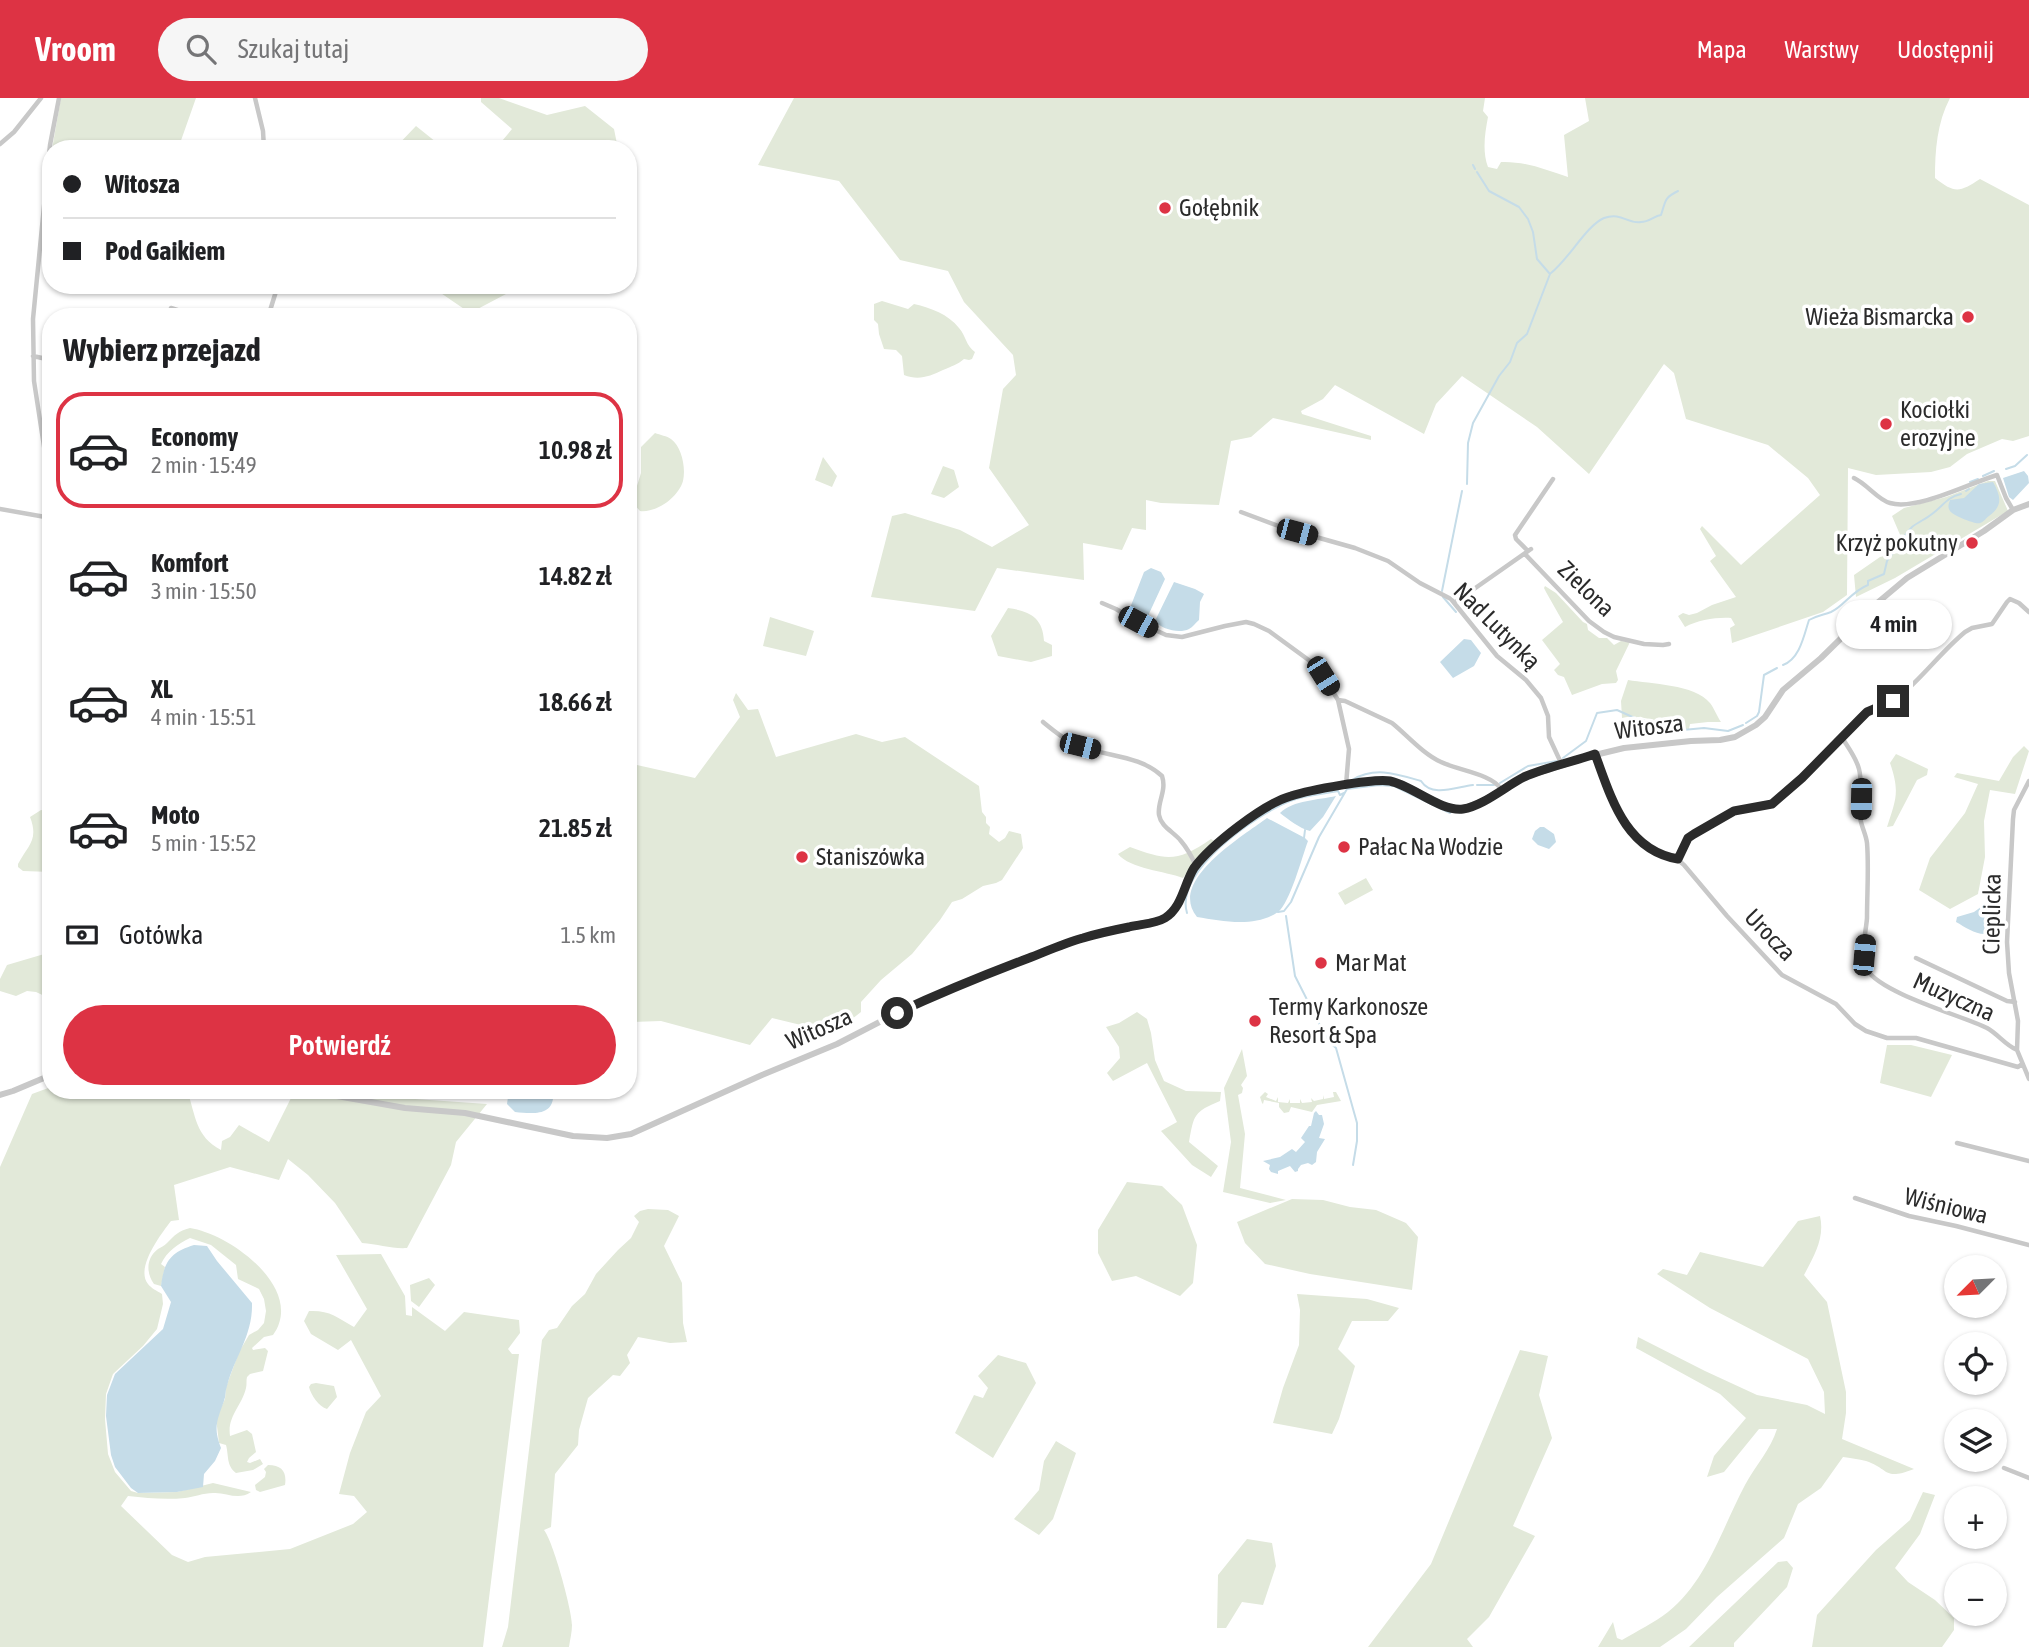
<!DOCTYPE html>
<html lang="pl">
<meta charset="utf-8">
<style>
body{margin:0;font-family:"Asap Condensed",sans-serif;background:#f6f6f6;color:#202124;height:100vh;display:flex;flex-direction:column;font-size:26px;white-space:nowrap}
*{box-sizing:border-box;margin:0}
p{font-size:23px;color:#757577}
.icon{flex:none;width:38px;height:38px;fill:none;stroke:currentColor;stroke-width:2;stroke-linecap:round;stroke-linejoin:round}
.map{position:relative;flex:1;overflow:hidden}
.side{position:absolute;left:42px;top:210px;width:595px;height:791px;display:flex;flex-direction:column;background:#fff;border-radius:28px;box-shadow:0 2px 5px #0004}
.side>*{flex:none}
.guide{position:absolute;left:42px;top:42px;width:595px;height:154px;border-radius:28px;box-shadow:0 2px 5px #0004;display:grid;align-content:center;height:154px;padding:0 21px;background:#fff}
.needle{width:46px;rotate:246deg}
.tools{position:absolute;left:1944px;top:1157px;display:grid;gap:14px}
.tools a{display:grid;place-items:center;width:63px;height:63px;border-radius:50%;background:#fff;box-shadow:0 2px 5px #0004;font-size:35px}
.end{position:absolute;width:32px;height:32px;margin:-16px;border:9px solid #2b2b2b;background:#fff;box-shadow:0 0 0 4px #fff}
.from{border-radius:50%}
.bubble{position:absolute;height:49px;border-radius:24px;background:#fff;box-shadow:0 2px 5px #0004;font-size:23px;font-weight:600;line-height:49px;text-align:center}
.car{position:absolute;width:21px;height:42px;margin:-21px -10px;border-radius:9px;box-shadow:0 0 5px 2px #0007;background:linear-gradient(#222 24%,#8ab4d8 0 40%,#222 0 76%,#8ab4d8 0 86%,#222 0)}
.guide b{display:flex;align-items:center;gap:24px;height:66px;font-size:26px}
.guide b+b{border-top:2px solid #e0e0e0}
.guide i{width:18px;height:18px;background:#202124}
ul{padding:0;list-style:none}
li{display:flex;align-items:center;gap:21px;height:116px;margin:0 14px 10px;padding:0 7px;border:4px solid transparent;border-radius:28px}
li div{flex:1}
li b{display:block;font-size:26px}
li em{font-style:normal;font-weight:600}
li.selected{border-color:#d34}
li>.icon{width:63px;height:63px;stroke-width:1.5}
h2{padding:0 21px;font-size:32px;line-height:84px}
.pay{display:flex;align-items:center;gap:18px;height:77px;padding:0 21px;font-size:26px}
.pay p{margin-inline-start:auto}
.action{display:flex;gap:14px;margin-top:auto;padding:14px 21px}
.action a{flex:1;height:80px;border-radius:42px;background:#d34;color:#fff;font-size:28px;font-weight:600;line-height:80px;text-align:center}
header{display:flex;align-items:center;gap:42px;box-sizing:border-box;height:98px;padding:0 35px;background:#d34;color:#fff}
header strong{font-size:33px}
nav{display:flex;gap:38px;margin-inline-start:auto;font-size:24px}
.search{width:490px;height:63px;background:#f6f6f6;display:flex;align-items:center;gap:18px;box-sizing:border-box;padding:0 24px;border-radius:38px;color:#757577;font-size:26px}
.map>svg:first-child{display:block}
</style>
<header>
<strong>Vroom</strong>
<div class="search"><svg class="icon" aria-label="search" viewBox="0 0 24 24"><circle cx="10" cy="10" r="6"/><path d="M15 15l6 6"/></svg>Szukaj tutaj</div>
<nav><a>Mapa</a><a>Warstwy</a><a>Udostępnij</a></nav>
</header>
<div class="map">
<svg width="2029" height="1549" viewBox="0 0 2029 1549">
<rect width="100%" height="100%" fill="#fff"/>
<path fill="#e2e9d9" d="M61,0h135l-18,51h-126z
M481,0h18l48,17 38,-9 29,23 4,20h-224l22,-23 25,20 56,1 15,-18 -31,-27z
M794,0h691l-2,13 5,6c-3,16 -6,34 0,50l9,2 4,-7c24,-1 45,8 67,15l-4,-42 25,-14 -4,-23h365c-13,25 -15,52 -15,80 20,16 25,14 45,1l49,26v231l-16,5 -11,-2 -35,15 -17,13 -19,5 -55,3 -28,-7 -1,127 -24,17 -91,31 -2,-15 5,-3 -4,-7c-14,-1 -33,2 -46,9l-7,-11 5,-3 6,2 8,-2 15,-8 24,-8 -26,-36 6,-5 -16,-27 2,-3 39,39 79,-70 -12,-17 -40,-33 -82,-26 -12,-46 -10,-9 -75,110 -52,-47 -75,-51 -26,28 -12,30 -89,-49 -12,14 -22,12 1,3 69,22v4l-98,-22 -22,19 -20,4 -12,64 -58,-2 -15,-3v30l-14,-2 -10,22 -39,-7 1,37 -87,-12 -22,43 -104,-14 21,-81 13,-3 55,17 32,17 37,-22 -40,-57 14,-79 13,-14 -3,-20 -49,-53 -16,-31 -48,-11 -61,-79 -81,-16z
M429,187h101l-11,8 -13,1 -36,19z
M882,203l26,8 6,-5c17,4 34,10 45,24 7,8 7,18 16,24l-3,7 -3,1 -5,-1c-7,6 -12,7 -21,11 -13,6 -24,11 -39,5l-2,-19 -6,-6 -12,-1 -5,-15 -1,-10 -4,-4v-16z
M655,335c5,2 12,3 16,6 11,8 15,29 12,42 -5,17 -27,32 -43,30l-8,-9 9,-29v-26z
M823,359l14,19 -5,11 -17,-7z
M943,368l11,4 5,17 -15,11 -13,-4z
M1988,383h7l13,30 -113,67 -39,19 -2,-22 26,-18 27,-6 -15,-35 12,-8 42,-11z
M1545,488l11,7 27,29 4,2 1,6 11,8h8l7,7 7,-4 9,1 -14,29 2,9 -2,3 -14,1 -30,11 -8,-18 -6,-2 -4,-5 6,-6 -18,-24 21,-18 -17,-30 -2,-4z
M1008,510c21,3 35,9 36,33l8,4v11l-21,6 -33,-6 -7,-20z
M770,519l44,14 -8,25 -43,-10z
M1628,582c22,4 67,4 82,23 4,5 7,13 11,19h-13l-18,2 -1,5 -17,1c-12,-10 -35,-16 -50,-12l-1,-17z
M736,595l12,17 10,-1 18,48 80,-23 26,8 23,-5 74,49 3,26 4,5v6l4,4 -1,7 10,8 6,-4 4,-7 12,3 2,14 -21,32 -6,3 -13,3 -21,13 -10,3 -12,18 -28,34 -31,26 -20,22v10l-27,21 -62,-15 -22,27 -89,-24 -29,1 -4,-2v-257l67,15 45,-61 -7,-17z
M2024,648l5,5 -14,43 -25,-4 -6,31 1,36 -7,37 -28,15 -31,-19 11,-32 35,-45 13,-29 -24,-7 3,-4 42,8 14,-24z
M1896,656l32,15 -1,6 -10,5 -24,46 -6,1c9,-28 13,-35 3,-64z
M41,712l10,2v60l-28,-1 -5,-4v-3c10,-19 21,-24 12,-47z
M1211,741l5,3 -25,25 -8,11c-18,-7 -53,-9 -65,-24l12,-7c38,14 47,15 81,-8z
M1366,780l7,12 -28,15 -7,-12z
M51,854v47l-15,-7 -9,-1 -11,5 -16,-5v-12l7,-14z
M1137,914l10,7 4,14 4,27 9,21 22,10 35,1 -1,9c-26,11 -26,13 -31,41l29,24 -7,11 -19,-12 -31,-34 16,-9 -30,-59 -34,18 -6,-8 13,-15 -1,-11 -13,-20 13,-4z
M1887,947h24l41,10 -21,42 -51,-14z
M1242,951l5,27 -6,9 2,3 -1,5 -4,2 7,39 -5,54 46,12 -16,3 -47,-11 8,-50 -7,-54z
M51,989v3h136c9,26 8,46 34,60l1,-9 8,-4 9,-12 30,17 25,-50 24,6 1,-8h31l22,6 115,8 -31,38 -5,23 -44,83c-15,1 -29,-4 -45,-5l-27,-40 -27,-28 -20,-16 -9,21 -49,-13 -56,18 5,35 -8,1c-10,13 -36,47 -23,63 3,4 9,7 14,10l1,10 -6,25 -14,17 -30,28 -7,20 -1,25 3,35 7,18 16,19 7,2 39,-1 36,-9 38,9c-13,9 -25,0 -38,1 -10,0 -19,4 -28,5 -20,2 -38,0 -57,-2l-7,10 51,49 16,7 17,-5 85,-8 63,-25 14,-12 -13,-16 -15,-2 11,-41 16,-41 15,-16 -30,-56 -13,10 -27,-16 -7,-13 5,-10c20,-1 28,6 45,16l13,-18 -31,-54 45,-1 24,42 1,19 6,1v-9l33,24 19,-19 55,8 1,13 -12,16 4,5h7l-36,293h-483v-480l32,-73z
M1265,994l3,2 -2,3 10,4 2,-4v5l10,1 2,-4v4h10v-4l2,4 10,-1 -1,-4 3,3 9,-2v-4l1,4 10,-2 -1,-5h3l5,9 -24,4 -5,7 -21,-5 -2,5 -5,1 -5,-6v-4l-15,-3 -1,4 -1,-1 -2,-6z
M1127,1084l35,4 20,19 15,40 -4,38 -13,13 -44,-20 -24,5 -14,-28v-23z
M1292,1101l31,1 27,7 26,3 30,13 12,14 -6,53 -102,-16 -45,-10 -20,-21 -8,-21z
M648,1111l20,1 11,6 -15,30 18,37 1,40 4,19 -17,1 -32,-6 -11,18 3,8 -10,13 -7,-1 -25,23 -9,32 -1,15 -23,29 -4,53 -7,3c9,11 28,80 28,95 0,7 -2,15 -3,22h-67l6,-20 34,-287 7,-10 8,-2 15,-22 13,-12 11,-20 22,-24 13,-12 8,-16 -5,-6 6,-5z
M1820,1118c5,22 -6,40 -16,59l23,27 19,90v21l-4,26 72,30c-31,12 -24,0 -48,-8 -7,-2 -16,-3 -23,-4l-22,31 -23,16 -14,34 -67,59 -31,32 -26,18h-62l15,-25 4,16 5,2c15,-9 32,-17 46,-28 39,-31 54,-84 77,-127 10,-19 26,-36 32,-56h-18l-35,43 -17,5 7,-21 32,-38 -26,-24 -84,-46 2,-11 67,34 52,24 50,10 18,9 -1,-22 -16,-33 -98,-51 -53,-34 6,-5 24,6 13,-23 63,15 35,-46z
M190,1130c40,6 116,61 83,107l-9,2 -12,11 1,2 12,-2 3,3 -5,20 -13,3 -3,3c-1,4 0,7 -1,11 -4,18 -19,28 -16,48l17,-6 5,4 4,18 -7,6 -2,4 3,1 10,-4 3,5 -10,6 -17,3c-10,-8 -7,-17 -10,-28l-7,-2 -3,-25 9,-19 1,-12 13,-35 10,-17 9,-5 6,-7 2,-12 -2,-12 -5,-10 -21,-10 -2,-14 -25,-20 -21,-7c-12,6 -23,13 -29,26l4,3 -4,19 -7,-2c-8,-11 -8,-26 4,-35 3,-2 6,-3 9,-6 8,-8 11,-12 23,-15z
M429,1180l6,7 -16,22 -8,-6 -1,-16z
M1297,1196l70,5 32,9 -11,13h-36l-14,28 17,17 -16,53 -7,15 -59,-11 10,-35 16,-43 1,-35z
M1520,1252l28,6 -9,39 13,43 -39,88 22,10 -46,81 -22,22 6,8h-105l63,-83z
M998,1257l28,8 10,20 -43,75 -38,-25 19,-38 9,3 5,-10 -10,-12z
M316,1285l18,3 3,11 -10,12c-8,-2 -16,-14 -18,-22l2,-3z
M1056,1343l20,12 -23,66 -14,16 -25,-16 25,-29 5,-29z
M268,1367c14,0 19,7 17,20l-25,7 -4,-2 -1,-5 10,-8 1,-5 -2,-3z
M1923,1394l12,3 -15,39 -25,34 13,14 27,18 19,18v12l-12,17h-130l5,-32 59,-65 34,-30z
M1247,1441l25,4 4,23 -13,39 -21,-3 -16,26h-9l1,-53z
M1787,1463l6,7 -6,19 -53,56v4h-45l89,-85z"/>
<path fill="#c5dce8" d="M2024,373l4,5 1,7 -16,17 -4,-3 -6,-19z
M1993,384c8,14 10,24 -4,34 -3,2 -5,6 -9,7 -4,2 -28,-8 -30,-12 -3,-5 -1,-7 0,-11l14,-2 15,-14z
M1151,470l10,4 4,7 -18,39 -3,1 -13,-7 -1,-4 14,-36z
M1174,484l21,7 9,5 -4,8 -1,18c-4,3 -6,7 -10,9 -10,5 -28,0 -34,-8z
M1464,541l7,1 10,13 -7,13 -21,12 -13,-16z
M1336,698l-13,21 -13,14c-11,-3 -21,-11 -30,-18 13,-13 39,-13 56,-17z
M1267,720l38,20 3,3c-6,16 -18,62 -30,71 -23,16 -56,9 -81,5 -30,-36 46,-81 70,-99z
M1540,729h4l10,7 2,8 -7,7 -11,-4 -6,-6 3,-8z
M1985,806h8l3,5 -3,12 -7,13c-10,1 -21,-7 -30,-12l1,-5 17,-5z
M509,992h44c3,26 -18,24 -38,22l-8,-8z
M1316,1013l3,4h3l2,9 -5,14 6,1 -8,13 -1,10 -4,3 -4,-2 -7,2 -3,4v2l-3,1 -5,-6 -12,5v3l-7,-2 -2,-3 1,-4 -7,-4 17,-4 12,-8 4,3 9,-10 -4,-4 8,-12h2l3,-13z
M194,1147l13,1 10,15 35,42c1,32 -17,53 -25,83 -2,5 -1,10 -3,15 -7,20 -11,26 -3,47l-6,13 -11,13 -1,13 -26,5 -39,1 -7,-5 -16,-21 -4,-12 -5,-39 1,-21 8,-21 48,-45 8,-27 -10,-16c3,-25 10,-34 33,-41z"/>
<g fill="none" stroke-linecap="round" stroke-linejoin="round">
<path stroke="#c5dce8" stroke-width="2" d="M1473,67l2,4
M1551,175c17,-13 36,-48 53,-55 18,-6 23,6 37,4 8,0 13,-6 20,-7 5,-15 3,-17 17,-24
M2006,371l9,-3 12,-11
M1983,378l11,-5
M1970,384l8,-3
M1467,386l1,-41 5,-20 26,-47 11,-14 7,-19 10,-9 23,-60 -13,-15 -4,-27 -5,-13 -9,-12 -30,-16 -12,-19
M1966,393l3,-2
M1897,447l3,-5c6,-4 7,-8 12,-13 6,-5 14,-8 20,-13 11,-8 15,-17 29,-20
M1442,493l20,-100
M1443,499l13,15
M1783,567c17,-6 21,-30 26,-45 9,-5 14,-5 22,-8 12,-5 21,-21 37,-27v-4l16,-7 3,-13 8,-11
M1746,625l11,-7 2,-4 5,-37 13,-7
M1563,660l23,-17 11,-28 20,-3 20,9 29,7 6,5 32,-3 24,3 15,-6
M1352,682c23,-14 45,-6 69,1 11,17 35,6 52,4
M1500,685l28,-17 29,-5
M1477,687h17
M1304,740l1,-8
M1278,814l6,-1 7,-9 28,-65 28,-48 32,-4 15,1 56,27
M1187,815c-13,-42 70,-99 103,-112 15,-6 33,-7 48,-10l2,4 4,-2
M1286,818l9,60 33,65 8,7 21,75v18l-4,24"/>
<path stroke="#c8c8c8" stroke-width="4.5" d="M255,0l8,33 1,18
M0,46l14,-12 27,-34
M171,210l28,9
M268,219l10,-32
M33,258l18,4
M1854,380c13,6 24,22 36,25 27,8 80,-20 107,-28l9,23 7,12
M51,394l-17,-111 -1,-62 17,-174 9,-47
M0,411l51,9
M1241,414l43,16 71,20 33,13 32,22 31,16 46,57 29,24 15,18 7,18 1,21 13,28
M1528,453l-12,-12 -1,-4 38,-56
M1525,456l64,67 15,11 10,5 30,7 19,1 6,-1
M1102,505l14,6 22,13 28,13 16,2 43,-11 21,-4 8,2 15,7 41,30 8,7 20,32 11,49 -3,36
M1454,505l77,-54
M1338,602l7,1 47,22c15,12 31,31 49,39 16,8 51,12 60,27
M1043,624c11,9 23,19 37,24 27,11 59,9 82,30 5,15 -5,26 -3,39 2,12 15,17 22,26 6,7 11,16 15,25
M1841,638c6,10 15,21 18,33 4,16 0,32 1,48 1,9 6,17 7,26 2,24 0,50 0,75 -1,15 -8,39 0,52 16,24 93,45 120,58 11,6 18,17 30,22
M1595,657c13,35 22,70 55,92 11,8 25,9 34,18l43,51 55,59 54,29 19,20 11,7 21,7h29l102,29 4,-3
M2029,683l-15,29 -1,9 -6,123 2,31 9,48 -1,29 12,29
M1678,761l13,-23 39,-24 11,-3 30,-5 6,-3 84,-83c11,-10 26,-12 38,-21 24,-20 42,-45 66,-65l7,-4 20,-4 15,-22 3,-3 9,4 10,9
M1916,860l91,43 8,1
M1957,1045l72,18
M1855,1100l54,18 47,10 73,19
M2004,1370l25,10"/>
<path stroke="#c8c8c8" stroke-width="6" d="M303,992l102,18 60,5 108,23 34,2 24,-4 131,-59 75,-31 60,-31 73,-33 110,-41 25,-8 59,-12 9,-7 5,-8 11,-27 7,-11 25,-24 34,-28 13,-8 22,-10 83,-16h15l15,4 44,23 16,2 19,-8 43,-24 70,-22 29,-7 67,-7 29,-1 15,-3 21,-12 9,-8 18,-27 38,-32 55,-54 31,-26 77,-47 29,-21 16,-6
M0,997l13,-4 38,-16"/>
</g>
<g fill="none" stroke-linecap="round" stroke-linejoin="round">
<path stroke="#2b2b2b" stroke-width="9" d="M897,915c43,-20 87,-38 132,-55 18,-7 36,-15 54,-20 16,-5 31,-8 46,-11 12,-3 26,-3 36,-9 17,-10 19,-34 29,-50 17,-23 69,-64 97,-72 18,-6 83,-18 99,-15 23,5 51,31 73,28 20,-3 43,-23 61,-32 23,-10 48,-15 71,-23 16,43 30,96 83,105l10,-21 6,-4 40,-23 38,-7 30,-26 59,-60 6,-6 26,-11"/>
</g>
<g fill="#d34" stroke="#fff" stroke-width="2.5">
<circle cx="1165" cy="110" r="7"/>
<circle cx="1968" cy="219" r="7"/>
<circle cx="1886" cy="326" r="7"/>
<circle cx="1972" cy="445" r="7"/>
<circle cx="1344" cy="749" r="7"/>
<circle cx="802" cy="759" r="7"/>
<circle cx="1321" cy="865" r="7"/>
<circle cx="1255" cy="923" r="7"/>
</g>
<g text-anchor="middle" stroke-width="7" stroke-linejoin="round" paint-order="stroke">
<g font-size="24" fill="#2b2b2b" stroke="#fff" text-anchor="start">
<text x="1179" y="118">Gołębnik</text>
<text x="1954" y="227" text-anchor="end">Wieża Bismarcka</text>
<text x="1900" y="320">Kociołki<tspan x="1900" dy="28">erozyjne</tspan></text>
<text x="1958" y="453" text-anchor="end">Krzyż pokutny</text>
<text x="1358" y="757">Pałac Na Wodzie</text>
<text x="816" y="767">Staniszówka</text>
<text x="1335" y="873">Mar Mat</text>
<text x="1269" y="917">Termy Karkonosze<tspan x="1269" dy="28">Resort &amp; Spa</tspan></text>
</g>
<g font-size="24" fill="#2b2b2b" stroke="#fff">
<text transform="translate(1586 491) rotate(44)" y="8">Zielona</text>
<text transform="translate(1497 528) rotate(45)" y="8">Nad Lutynką</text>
<text transform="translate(1649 629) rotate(-7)" y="8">Witosza</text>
<text transform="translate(1992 816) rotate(-89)" y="8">Cieplicka</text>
<text transform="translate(1770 837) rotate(46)" y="8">Urocza</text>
<text transform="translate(1954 899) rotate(24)" y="8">Muzyczna</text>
<text transform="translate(819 931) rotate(-24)" y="8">Witosza</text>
<text transform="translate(1946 1108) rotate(14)" y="8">Wiśniowa</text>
</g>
</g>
</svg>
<div class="tools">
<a><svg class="needle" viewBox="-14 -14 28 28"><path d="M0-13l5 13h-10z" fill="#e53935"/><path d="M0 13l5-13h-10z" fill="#757577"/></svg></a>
<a><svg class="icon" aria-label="locate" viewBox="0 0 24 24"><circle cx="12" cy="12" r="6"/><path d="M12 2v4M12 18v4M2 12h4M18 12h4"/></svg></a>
<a><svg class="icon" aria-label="layers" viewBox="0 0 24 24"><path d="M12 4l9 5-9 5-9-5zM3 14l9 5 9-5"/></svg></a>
<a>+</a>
<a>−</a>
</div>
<i class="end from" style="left:897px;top:915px"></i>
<i class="end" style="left:1893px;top:603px"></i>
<div class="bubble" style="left:1836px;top:502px;width:116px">4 min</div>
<i class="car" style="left:1297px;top:434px;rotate:105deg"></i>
<i class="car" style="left:1138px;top:524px;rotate:118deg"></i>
<i class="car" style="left:1323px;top:578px;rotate:148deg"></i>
<i class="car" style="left:1080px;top:648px;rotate:104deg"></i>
<i class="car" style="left:1861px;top:701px;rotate:181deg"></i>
<i class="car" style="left:1864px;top:857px;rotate:5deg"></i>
<div class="guide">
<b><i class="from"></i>Witosza</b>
<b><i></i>Pod Gaikiem</b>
</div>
<section class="side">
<h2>Wybierz przejazd</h2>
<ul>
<li class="selected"><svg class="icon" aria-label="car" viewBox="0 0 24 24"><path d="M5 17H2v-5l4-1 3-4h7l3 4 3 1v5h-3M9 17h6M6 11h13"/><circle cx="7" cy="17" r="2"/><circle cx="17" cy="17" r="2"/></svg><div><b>Economy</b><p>2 min · 15:49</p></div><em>10.98 zł</em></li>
<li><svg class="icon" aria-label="car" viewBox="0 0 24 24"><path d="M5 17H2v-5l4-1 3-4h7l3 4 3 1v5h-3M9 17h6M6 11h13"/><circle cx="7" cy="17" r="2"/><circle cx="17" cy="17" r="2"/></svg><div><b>Komfort</b><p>3 min · 15:50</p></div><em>14.82 zł</em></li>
<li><svg class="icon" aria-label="car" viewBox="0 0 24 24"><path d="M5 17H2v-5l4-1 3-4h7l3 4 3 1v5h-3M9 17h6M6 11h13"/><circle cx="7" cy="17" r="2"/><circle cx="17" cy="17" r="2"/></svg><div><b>XL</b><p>4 min · 15:51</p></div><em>18.66 zł</em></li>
<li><svg class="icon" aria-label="car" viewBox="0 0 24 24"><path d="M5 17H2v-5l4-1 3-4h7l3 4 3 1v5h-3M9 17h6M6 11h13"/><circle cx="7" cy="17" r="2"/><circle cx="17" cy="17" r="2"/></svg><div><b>Moto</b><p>5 min · 15:52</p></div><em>21.85 zł</em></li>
</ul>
<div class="pay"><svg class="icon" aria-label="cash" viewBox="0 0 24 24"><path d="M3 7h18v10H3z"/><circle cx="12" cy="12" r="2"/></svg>Gotówka<p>1.5 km</p></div>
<div class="action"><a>Potwierdź</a></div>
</section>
</div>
